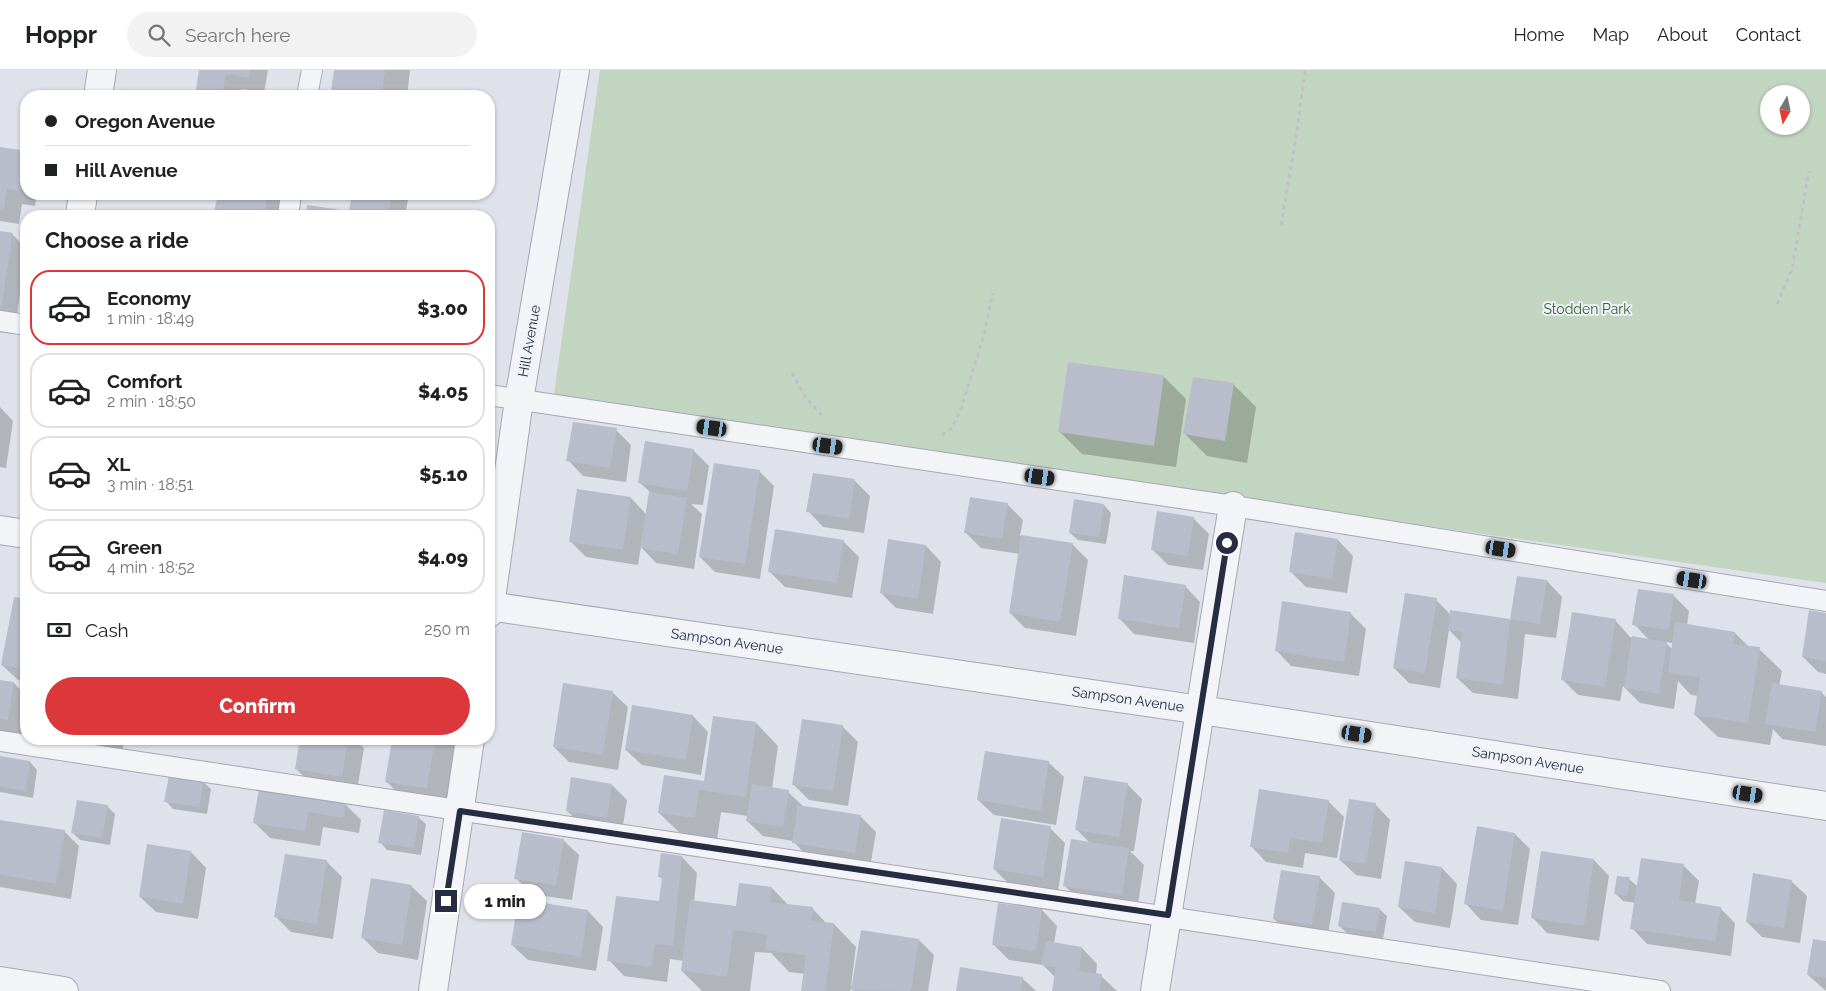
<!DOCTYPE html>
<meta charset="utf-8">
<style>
body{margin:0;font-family:Raleway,sans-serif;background:#f2f2f2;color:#202124;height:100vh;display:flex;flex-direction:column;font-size:19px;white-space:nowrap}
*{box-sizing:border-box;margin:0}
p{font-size:16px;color:#757577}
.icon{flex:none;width:28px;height:28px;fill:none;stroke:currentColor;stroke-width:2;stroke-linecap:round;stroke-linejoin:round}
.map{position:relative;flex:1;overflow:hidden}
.drawer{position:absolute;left:20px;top:140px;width:475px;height:535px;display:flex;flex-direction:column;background:#fff;border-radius:20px;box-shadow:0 1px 4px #0004}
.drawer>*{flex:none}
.top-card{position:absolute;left:20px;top:20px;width:475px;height:110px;border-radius:20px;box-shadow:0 1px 4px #0004;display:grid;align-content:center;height:110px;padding:0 25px;background:#fff}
.needle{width:32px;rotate:189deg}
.buttons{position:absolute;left:1760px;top:15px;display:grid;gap:10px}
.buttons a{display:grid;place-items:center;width:50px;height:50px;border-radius:50%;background:#fff;box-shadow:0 1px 4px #0004;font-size:25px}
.end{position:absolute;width:22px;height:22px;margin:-11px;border:6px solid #262d43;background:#fff;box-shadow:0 0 0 2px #fff}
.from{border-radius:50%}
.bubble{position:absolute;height:35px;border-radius:18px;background:#fff;box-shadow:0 1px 4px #0004;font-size:16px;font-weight:800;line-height:35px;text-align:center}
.car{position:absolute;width:15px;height:30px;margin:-15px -8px;border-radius:6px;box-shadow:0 0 4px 1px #0007;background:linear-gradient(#222 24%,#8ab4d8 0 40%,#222 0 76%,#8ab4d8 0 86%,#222 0)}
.top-card b{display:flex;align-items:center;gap:18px;height:48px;font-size:19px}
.top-card b+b{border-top:1px solid #e0e0e0}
.top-card i{width:12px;height:12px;background:#202124}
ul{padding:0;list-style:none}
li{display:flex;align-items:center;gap:15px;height:75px;margin:0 10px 8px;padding:0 15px;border:2px solid #e0e0e0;border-radius:20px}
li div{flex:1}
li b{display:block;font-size:19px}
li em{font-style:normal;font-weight:800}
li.current{border-color:#dc373a}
li>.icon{width:45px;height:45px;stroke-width:1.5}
h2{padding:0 25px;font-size:22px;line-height:60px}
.pay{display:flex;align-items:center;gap:12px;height:55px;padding:0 25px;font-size:19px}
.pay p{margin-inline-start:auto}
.action{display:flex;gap:10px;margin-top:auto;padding:10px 25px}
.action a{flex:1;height:58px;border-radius:30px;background:#dc373a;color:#fff;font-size:20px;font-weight:800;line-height:58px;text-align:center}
header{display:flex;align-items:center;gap:30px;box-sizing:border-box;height:70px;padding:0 25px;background:#fff;border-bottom:1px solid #e0e0e0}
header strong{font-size:24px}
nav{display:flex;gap:28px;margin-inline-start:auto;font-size:18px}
.search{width:350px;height:45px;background:#f2f2f2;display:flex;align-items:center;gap:12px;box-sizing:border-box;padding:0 18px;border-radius:28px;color:#757577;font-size:19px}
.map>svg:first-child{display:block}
</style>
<header>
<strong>Hoppr</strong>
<div class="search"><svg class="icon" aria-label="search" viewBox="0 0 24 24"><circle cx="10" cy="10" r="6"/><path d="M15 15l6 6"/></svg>Search here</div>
<nav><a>Home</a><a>Map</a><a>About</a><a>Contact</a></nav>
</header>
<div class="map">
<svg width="1826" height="921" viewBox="0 0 1826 921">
<rect width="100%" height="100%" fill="#dfe2ea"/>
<path fill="#c2d5c0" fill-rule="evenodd" d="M600,0h1226v513l-1273,-182zM1769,24h32v32h-32z"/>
<path fill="#0003" fill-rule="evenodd" d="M200,0h68l-4,23 -22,-4 -2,7h-36l-7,-7z
M335,0h75l-3,26h-69l-6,-5z
M0,78l26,5v41h11l-2,12 -13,-2 -3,20 -19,-3z
M219,124h59l14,13 -2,9h-75z
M353,124h56l-4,22h-98l1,-10 42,7z
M0,162l12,2 14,14 -10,75 -16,-3z
M1164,307l22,22 -10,68 -94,-13 -22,-22z
M1233,314l23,23 -9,56 -40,-7 -22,-22z
M0,337l13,14 -7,47 -6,-1z
M616,360l15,15 -5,37 -43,-6 -15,-16z
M693,380l16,16 -6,39 -12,-1 11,10 -8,55 -38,-6 -15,-16 -3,18 -52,-8 -16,-16 61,-43 15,16 4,-22 -10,-9z
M759,401l15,15 -14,93 -45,-7 -15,-15z
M814,404l41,7 15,15 -6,37 -41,-6 -15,-16z
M489,424l3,2 -3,19z
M1007,434l16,16 -3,16 52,8 16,16 -12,76 -51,-8 -15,-15 9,-59 -38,-6 -16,-16z
M1104,435l7,8 -5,31 -28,-4 -8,-7z
M1193,448l16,16 -6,36 -35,-5 -16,-16z
M1338,470l15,16 -6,37 -41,-6 -16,-16z
M843,471l16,16 -7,41 -67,-11 -15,-15z
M926,476l15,16 -8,52 -37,-6 -15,-15z
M1519,507l28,4 15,16 -6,41 -31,-4 -7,65 -45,-6 -16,-15 5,-35 -13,-13 -9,58 -31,-5 -15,-15 42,-68 15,15 1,-4 59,9z
M1185,516l15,16 -6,41 -60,-9 -15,-16z
M1674,526l15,15 -2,15 48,7 14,14 10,2 23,22 -3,15 42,6 5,5v49l-44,-7 -9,-10 -3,16 -52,-8 -23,-22 3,-19 -7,-1 -13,-14 -4,28 -34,-6 -17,-17 -3,15 -42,-6 -16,-16 53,-59 15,17 20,4 -16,-17zM1665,572l8,1 -1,6z
M15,528l11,2v82l-8,-2 -16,-15z
M1283,533l68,11 15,15 -7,47 -68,-10 -15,-16z
M1826,544v60l-8,-2 -15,-15z
M0,611l14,2 12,13 -3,39 -23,-4z
M612,622l16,15 -10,63 -49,-8 -15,-15z
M693,646l15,16 -7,43 -59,-10 -16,-15z
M756,653l22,23 -6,43 16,3 16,15 56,9 16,16 -6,36 -61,-10 -16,-17 -30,-5 -16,-15 1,-5 -27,-4 -4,28 -35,-5 -23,-22 46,-31z
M843,657l15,15 -10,64 -39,-6 -16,-16z
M42,669h82l-3,25z
M301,669h53l10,9 -7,43 -45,-7 -16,-15z
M393,669h67l-11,71 -40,-6 -22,-22z
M0,688l30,4 7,8 -4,28 -33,-6z
M1048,692l16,15 -8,48 -62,-10 -16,-15z
M203,712l8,7 -4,25 -34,-5 -7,-8z
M1127,714l15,15 -8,52h-4l14,14 -7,45 -57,-9 -15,-15 25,-43 -14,-14z
M612,715l15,15 -5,32 -39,-6 -16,-15z
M1328,731l16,16 -7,41 -32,-5 -2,15 -37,-6 -15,-16z
M345,734l16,16 -2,13 -36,-6 -3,19 -50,-8 -15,-15z
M1375,734l15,16 -9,59 -25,-4 -16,-15z
M107,736l8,8 -5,31 -30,-5 -7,-7z
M418,747l8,7 -5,31 -34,-5 -7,-8z
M0,751l64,10 15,15 -8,53 -71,-12z
M1050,758l15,15 -7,49 -49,-8 -15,-15z
M1515,764l15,15 -12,76 -37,-5 -15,-16z
M563,770l16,15 -7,45 -41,-6 -15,-16z
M191,782l15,16 -8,51 -42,-7 -16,-15z
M286,785l41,7 15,15 -9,62 -42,-7 -15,-15z
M682,787l15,16 -3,29 43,5 35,-19 17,18 23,2 15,16h7l22,23 -5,39 68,-46 15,15 -6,36h-74l-3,-3 -1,3h-47l2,-17 -16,-2 -18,-19 -16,-1 -5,39h-48l-20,-20 2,-10 -14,-2 -3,23 -43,-6 -15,-16 51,-57 3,-23 -4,-4z
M1594,790l15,16 -10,65 -52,-8 -15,-16z
M1683,795l16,16 -4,23 25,4 15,15 -4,33 -84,-12 -15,-16 3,-25 -12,-2 -7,-7 13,-15 9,8z
M1442,798l15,16 -7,44 -35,-6 -16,-15z
M1319,807l16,16 -8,47 -37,-6 -16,-15z
M1791,811l16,15 -7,47 -38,-6 -15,-15z
M411,816l16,15 -9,59 -40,-7 -15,-15z
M519,830l69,11 15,16 -7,44 -68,-11 -16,-15z
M1379,839l8,7 -4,23 -36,-6 -8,-7z
M1042,840l15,16 -3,18 28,4 15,16 -1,11 5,1 16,15h-64l2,-14 -12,-12 -34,-5 -15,-15z
M1826,872v49l-18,-16z
M1022,908l14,13h-79z"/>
<path fill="#b9bdcb" d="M199,0h51l-1,8 -23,-4 -3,20 -27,-4z
M334,0h51l-3,26 -51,-5z
M0,77l26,4 -6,40 -13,-2 -3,21 -4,-1z
M218,124h50l-4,22h-51z
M352,124h40l-4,22h-82l1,-11 42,6z
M0,161l13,2 -12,76h-1z
M1068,292l96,13 -10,71 -96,-14z
M1193,307l41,6 -9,58 -42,-7z
M573,352l44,6 -7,40 -44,-7z
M645,371l49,8 -7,42 -49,-8z
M714,393l46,7 -15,94 -46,-7z
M813,403l42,6 -6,40 -43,-7z
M577,419l54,8 -8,53 -54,-8z
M649,422l38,6 -9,56 -38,-6z
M970,427l38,6 -6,36 -38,-6z
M1074,429l30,5 -5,33 -30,-4z
M1157,441l37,6 -6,39 -37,-6z
M775,459l69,11 -7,43 -69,-11z
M1295,462l43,7 -6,40 -43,-7z
M1021,465l52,8 -13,79 -51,-9z
M888,469l38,6 -8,54 -38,-6z
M1124,505l62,10 -7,43 -61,-9z
M1517,506l30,4 -7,44 -30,-5 -7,66 -47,-7 6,-46 -14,-2 2,-20 60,9z
M1638,519l36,5 -5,36 -37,-5z
M1405,523l32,5 -12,75 -32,-5z
M14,527l12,2v71l-25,-5z
M1282,531l69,11 -7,50 -69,-11z
M1809,540l17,3v48l-24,-4z
M1572,542l44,7 -11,68 -44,-7z
M1675,552l60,10 -2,12 27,3 -12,76 -54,-8 6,-38 -32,-4z
M1632,566l35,6 -8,52 -35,-6z
M0,610l14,2 -6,38 -8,-1z
M563,613l50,8 -10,64 -50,-8z
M1772,613l50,8 -7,41 -50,-8z
M632,635l61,10 -7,45 -61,-10z
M713,646l43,6 -10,75 -47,-7 -4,28 -37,-5 6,-38 40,6z
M802,649l41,6 -10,66 -41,-6z
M300,669h48l-6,38 -47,-8z
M392,669h43l-8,49 -42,-6z
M985,681l64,10 -8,50 -64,-11z
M0,686l30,5 -4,30 -26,-4z
M169,705l35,6 -5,26 -35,-5z
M1084,706l44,7 -9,54 -44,-7z
M571,707l41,7 -5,34 -41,-7z
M752,714l37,6 -6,37 -37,-6z
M259,719l87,14 -3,15 -35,-6 -3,19 -52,-8z
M1259,719l70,11 -7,43 -32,-5 -2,15 -38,-6z
M1349,729l27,4 -10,61 -27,-4z
M77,730l31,5 -6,33 -31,-5z
M798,735l63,10 -6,38 -63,-10z
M384,740l35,6 -5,32 -36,-5z
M1001,748l50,8 -8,51 -50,-8z
M0,750l65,10 -9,54 -56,-9z
M1477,756l38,7 -12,78 -39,-7z
M522,762l42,7 -8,46 -42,-6z
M1071,769l58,9 -7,47 -59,-9z
M147,774l44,7 -8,53 -44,-7z
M1541,781l53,8 -10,67 -53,-8z
M661,783l21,3 -9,90 -18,-2 -3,23 -45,-6 9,-65 43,5 3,-24h-4z
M285,784l42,6 -10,64 -43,-7z
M1641,788l43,6 -5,36 42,7 -6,34 -85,-12z
M1405,791l37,6 -7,46 -37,-6z
M1281,800l39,6 -8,49 -39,-6z
M1753,803l39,7 -8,48 -38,-6z
M1617,806l13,1 -3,19 -13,-2z
M371,808l41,7 -10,60 -41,-7z
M739,813l33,4 -2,15 43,5 -2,14 23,2 -9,68h-24l5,-36 -41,-5 2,-16 -34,-4 -6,47 -46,-6 9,-71 46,6z
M518,829l70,11 -7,47 -70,-12z
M1342,832l38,6 -4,24 -38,-6z
M998,833l44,6 -6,42 -44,-6z
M861,860l58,9 -8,52 -60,-1z
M1813,869l13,2v37l-19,-3z
M1046,871l36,6 -3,24 23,3 -3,17h-47l4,-24 -15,-2z
M960,897l63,10 -2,14h-65z"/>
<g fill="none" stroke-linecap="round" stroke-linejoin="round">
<g stroke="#a4a8b5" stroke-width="22">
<path id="service" d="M307,26l5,-26
M288,146l3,-22
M0,251l26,4
M489,325l744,111 593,95
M0,671l1660,250"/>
</g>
<g stroke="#a4a8b5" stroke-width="30">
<path id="minor" d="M98,26l4,-26
M80,146l3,-22
M0,460l26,4
M489,536l712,104 625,96
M1155,921l78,-485"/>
</g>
<g stroke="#a4a8b5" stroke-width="30">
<path id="tertiary" d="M489,543l30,-213 56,-330
M0,911l64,10
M433,921l37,-252"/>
</g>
<path stroke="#bec0c9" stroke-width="3" stroke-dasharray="4 4" stroke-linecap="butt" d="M1281,155l15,-87 9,-68
M1777,234l15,-35 17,-98
M792,303l12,22 19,22
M942,365l10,-7 8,-16 24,-77 9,-42"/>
<use href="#service" stroke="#f3f4f8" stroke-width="20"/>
<use href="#minor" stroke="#f3f4f8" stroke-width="28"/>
<use href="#tertiary" stroke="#f3f4f8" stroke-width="28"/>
</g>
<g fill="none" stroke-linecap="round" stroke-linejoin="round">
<path stroke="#262d43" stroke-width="6" d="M446,831l14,-90 708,104 59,-372"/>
</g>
<g text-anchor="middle" stroke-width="4" stroke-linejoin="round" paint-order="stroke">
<g font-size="14" fill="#356032" stroke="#eff2f7">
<text x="1587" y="244">Stodden Park</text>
</g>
<g font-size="14" fill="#262d43" stroke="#eff2f7">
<text transform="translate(529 271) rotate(-80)" y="5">Hill Avenue</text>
<text transform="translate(727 571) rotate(8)" y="5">Sampson Avenue</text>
<text transform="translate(1128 629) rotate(8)" y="5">Sampson Avenue</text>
<text transform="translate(1528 690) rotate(9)" y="5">Sampson Avenue</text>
</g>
</g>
</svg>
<div class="buttons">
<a><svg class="needle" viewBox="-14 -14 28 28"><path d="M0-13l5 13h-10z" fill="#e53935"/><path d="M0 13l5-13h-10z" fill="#757577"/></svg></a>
</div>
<i class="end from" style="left:1227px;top:473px"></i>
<i class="end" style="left:446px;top:831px"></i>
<div class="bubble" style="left:464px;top:814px;width:82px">1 min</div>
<i class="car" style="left:712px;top:358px;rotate:278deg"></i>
<i class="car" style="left:828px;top:376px;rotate:98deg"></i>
<i class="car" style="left:1040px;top:407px;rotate:98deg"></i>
<i class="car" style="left:1501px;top:479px;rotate:99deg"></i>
<i class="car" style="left:1692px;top:510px;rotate:279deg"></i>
<i class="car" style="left:1357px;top:664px;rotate:99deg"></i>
<i class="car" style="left:1748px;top:724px;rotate:99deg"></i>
<div class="top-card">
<b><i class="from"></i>Oregon Avenue</b>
<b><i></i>Hill Avenue</b>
</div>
<section class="drawer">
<h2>Choose a ride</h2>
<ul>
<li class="current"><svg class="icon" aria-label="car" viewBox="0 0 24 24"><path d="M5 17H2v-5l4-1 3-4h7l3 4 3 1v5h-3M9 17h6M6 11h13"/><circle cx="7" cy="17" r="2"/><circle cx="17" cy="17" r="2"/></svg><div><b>Economy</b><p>1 min · 18:49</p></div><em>$3.00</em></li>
<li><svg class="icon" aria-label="car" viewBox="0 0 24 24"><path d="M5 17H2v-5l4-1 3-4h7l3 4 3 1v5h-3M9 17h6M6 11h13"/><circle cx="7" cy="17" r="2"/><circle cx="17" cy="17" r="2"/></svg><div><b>Comfort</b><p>2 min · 18:50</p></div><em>$4.05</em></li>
<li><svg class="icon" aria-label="car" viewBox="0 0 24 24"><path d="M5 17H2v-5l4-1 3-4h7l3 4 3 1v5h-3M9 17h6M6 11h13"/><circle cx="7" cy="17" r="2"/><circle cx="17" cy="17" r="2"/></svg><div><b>XL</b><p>3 min · 18:51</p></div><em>$5.10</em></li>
<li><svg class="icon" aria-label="car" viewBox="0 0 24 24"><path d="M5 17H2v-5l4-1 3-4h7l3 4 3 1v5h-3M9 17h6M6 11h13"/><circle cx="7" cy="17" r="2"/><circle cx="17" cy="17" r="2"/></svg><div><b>Green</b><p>4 min · 18:52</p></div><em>$4.09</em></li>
</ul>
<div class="pay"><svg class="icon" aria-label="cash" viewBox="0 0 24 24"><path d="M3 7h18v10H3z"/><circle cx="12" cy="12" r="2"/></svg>Cash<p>250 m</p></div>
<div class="action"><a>Confirm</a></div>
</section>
</div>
